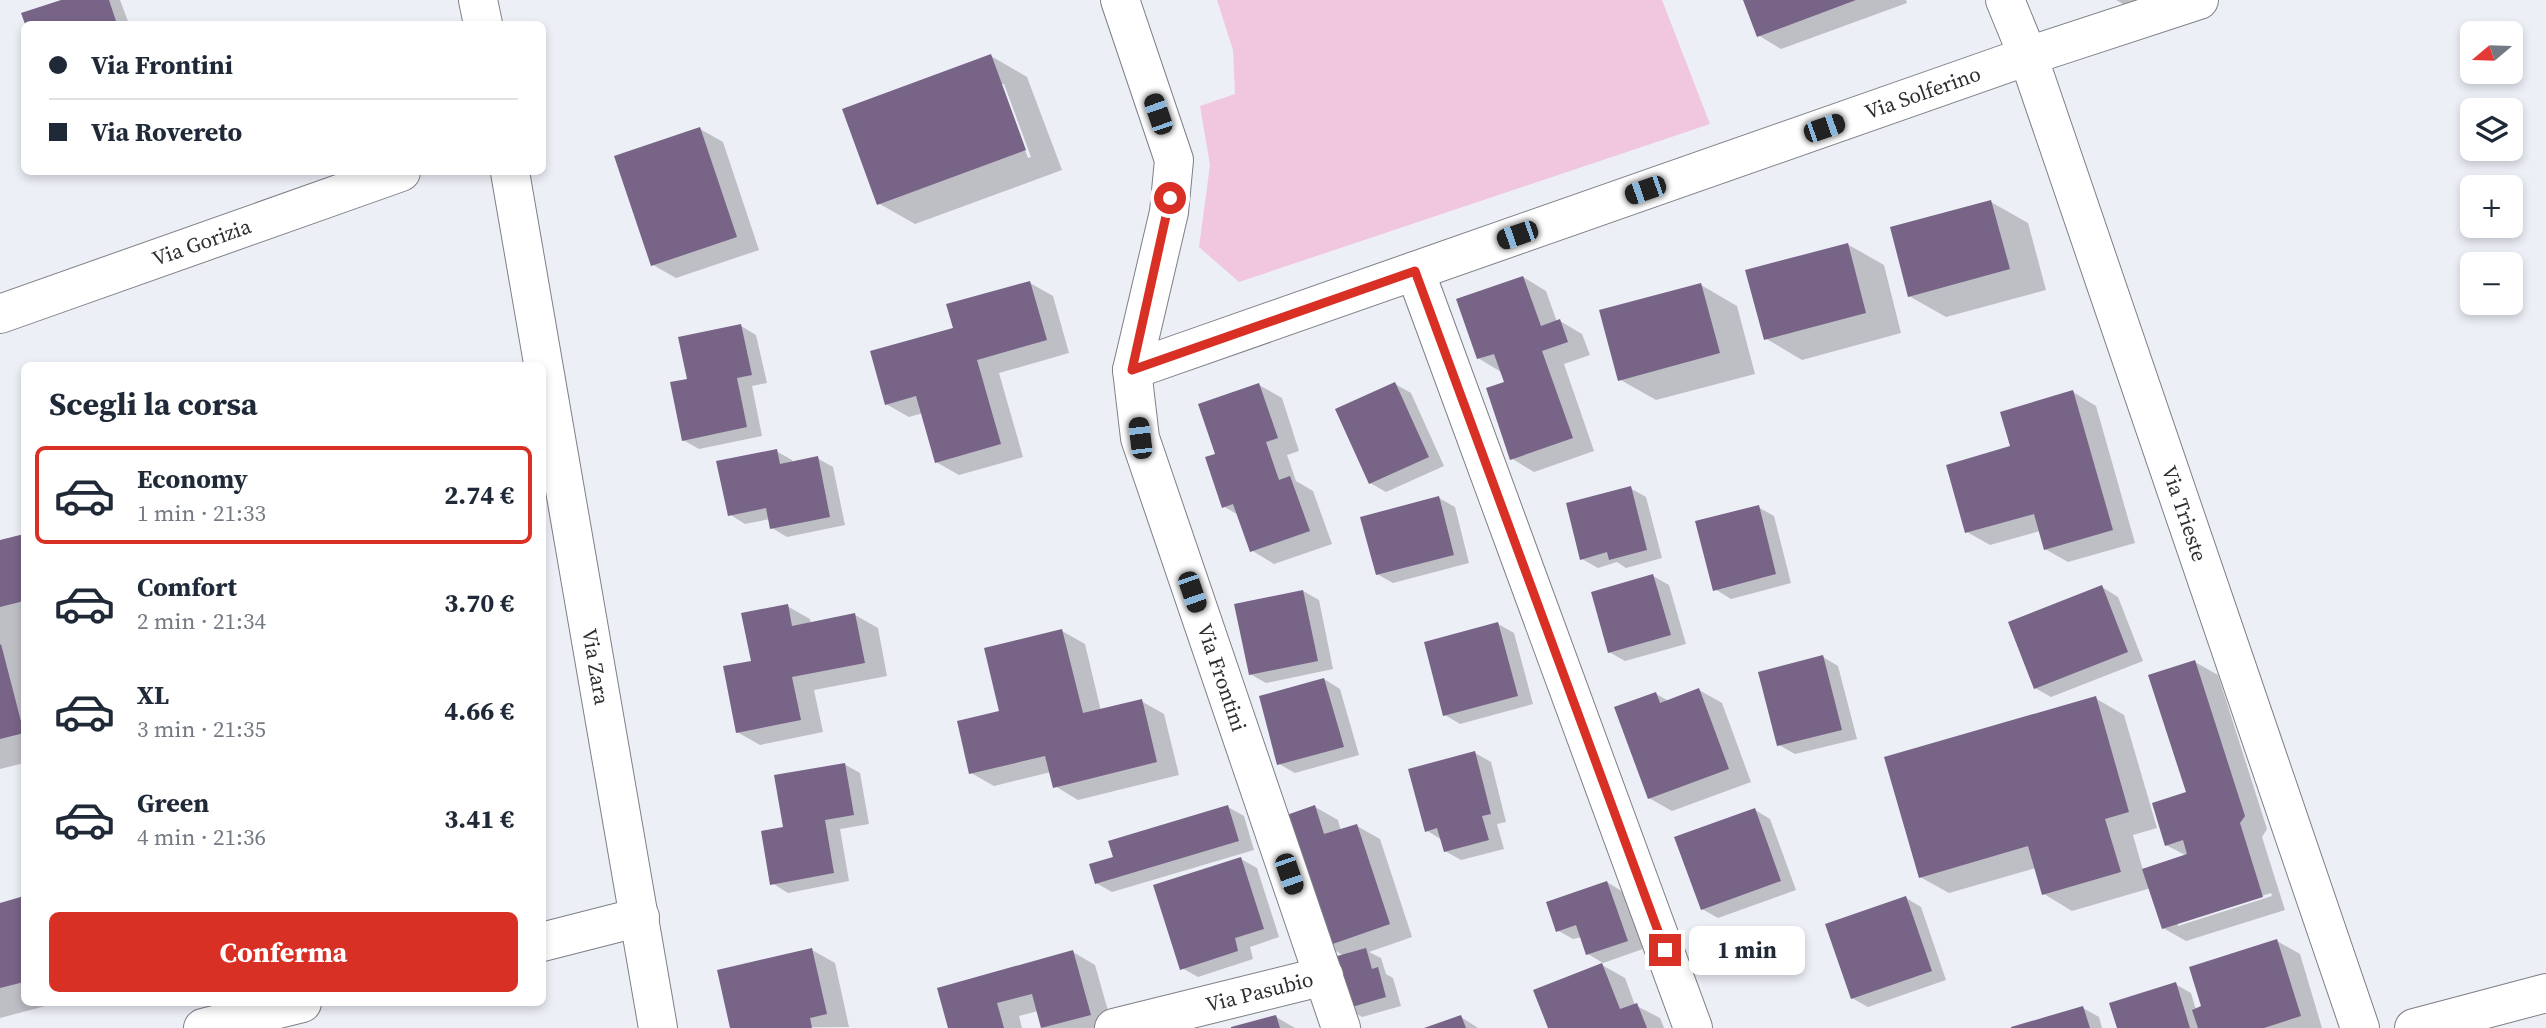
<!DOCTYPE html>
<html lang="it">
<meta charset="utf-8">
<style>
body{margin:0;font-family:"Source Serif 4",serif;background:#f6f6f7;color:#1f2937;height:100vh;display:flex;flex-direction:column;font-size:26px;white-space:nowrap}
*{box-sizing:border-box;margin:0}
p{font-size:23px;color:#747a83}
.icon{flex:none;width:38px;height:38px;fill:none;stroke:currentColor;stroke-width:2;stroke-linecap:round;stroke-linejoin:round}
.map{position:relative;flex:1;overflow:hidden}
.side{position:absolute;left:21px;top:362px;width:525px;height:644px;display:flex;flex-direction:column;background:#fff;border-radius:10px;box-shadow:0 4px 10px #0003}
.side>*{flex:none}
.guide{position:absolute;left:21px;top:21px;width:525px;height:154px;border-radius:10px;box-shadow:0 4px 10px #0003;display:grid;align-content:center;height:154px;padding:0 28px;background:#fff}
.needle{width:46px;rotate:251deg}
.fabs{position:absolute;left:2460px;top:21px;display:grid;gap:14px}
.fabs a{display:grid;place-items:center;width:63px;height:63px;border-radius:10px;background:#fff;box-shadow:0 4px 10px #0003;font-size:35px}
.end{position:absolute;width:32px;height:32px;margin:-16px;border:9px solid #d93025;background:#fff;box-shadow:0 0 0 4px #fff}
.from{border-radius:50%}
.bubble{position:absolute;height:49px;border-radius:10px;background:#fff;box-shadow:0 4px 10px #0003;font-size:23px;font-weight:700;line-height:49px;text-align:center}
.car{position:absolute;width:21px;height:42px;margin:-21px -10px;border-radius:9px;box-shadow:0 0 5px 2px #0007;background:linear-gradient(#222 24%,#8ab4d8 0 40%,#222 0 76%,#8ab4d8 0 86%,#222 0)}
.guide b{display:flex;align-items:center;gap:24px;height:66px;font-size:26px}
.guide b+b{border-top:2px solid #e0e1e3}
.guide i{width:18px;height:18px;background:#1f2937}
ul{padding:0;list-style:none}
li{display:flex;align-items:center;gap:21px;height:98px;margin:0 14px 10px;padding:0 14px;border:4px solid transparent;border-radius:10px}
li div{flex:1}
li b{display:block;font-size:26px}
li em{font-style:normal;font-weight:700}
li.current{border-color:#d93025}
li>.icon{width:63px;height:63px;stroke-width:1.5}
h2{padding:0 28px;font-size:32px;line-height:84px}
.primary-button{display:flex;gap:14px;margin-top:auto;padding:14px 28px}
.primary-button a{flex:1;height:80px;border-radius:10px;background:#d93025;color:#fff;font-size:28px;font-weight:700;line-height:80px;text-align:center}
.map>svg:first-child{display:block}
</style>
<div class="map">
<svg width="2546" height="1028" viewBox="0 0 2546 1028">
<rect width="100%" height="100%" fill="#edeff7"/>
<path fill="#f0c7df" d="M1217,0h445l48,124 -471,158 -40,-35 11,-82 -10,-59 35,-12 -2,-44z"/>
<path fill="#0003" fill-rule="evenodd" d="M66,0h54l9,24h-102l-4,-9z
M1745,0h161l1,3 -126,46 -23,-14z
M2116,0h67l-40,15z
M991,56l36,21 35,93 -147,54 -37,-21zM1000,84h4l27,73 -3,1z
M700,129l23,13 36,108 -83,28 -23,-13z
M1991,202l37,21 18,67 -100,27 -37,-21z
M1847,244l37,21 17,68 -99,27 -37,-22z
M1523,277l23,14 11,31 3,-1 22,13 8,21 -26,9 30,87 -60,21 -23,-14 -5,-75 -5,-11 -23,-14z
M1030,283l23,13 16,57 -70,20 24,84 -64,18 -23,-13 -13,-49 -14,4 -23,-13 69,-75z
M1701,285l36,21 18,68 -99,26 -37,-21z
M741,326l15,9 11,48 -15,3 10,50 -63,13 -16,-9 6,-60z
M1395,384l16,9 33,73 -58,26 -16,-9z
M1259,385l23,13 17,53 -12,4 9,26 17,10 19,53 -58,20 -23,-14 -11,-34 -17,-10 -6,-51z
M2073,392l23,14 39,137 -67,19 -23,-13 -5,-18 -50,14 -23,-13 45,-84z
M776,451l16,9 1,3 24,-5 16,9 12,58 -58,12 -15,-9 -2,-9 -25,5 -16,-10z
M1630,488l16,9 16,61 -36,10 -9,-6 -19,6 -16,-9z
M1439,498l16,9 14,56 -76,20 -16,-9z
M1758,507l16,9 17,67 -60,16 -16,-10z
M24,536v227l-24,6v-227z
M1653,576l16,9 17,59 -61,17 -16,-9z
M2102,587l16,10 25,64 -92,36 -16,-9z
M1303,591l16,9 14,69 -67,14 -16,-9z
M787,606l23,13 1,5 44,-9 23,13 9,48 -73,14 9,42 -63,13 -23,-13 16,-70z
M1498,624l16,9 19,71 -73,20 -15,-9z
M1062,631l23,13 16,67 40,-10 23,13 15,61 -101,25 -23,-14 -4,-14 -57,14 -23,-13 30,-60z
M1823,657l15,9 19,73 -62,15 -16,-9z
M2195,662l23,13 49,154 -5,8 23,73 -99,31 -23,-13 -12,-40 -79,23 -28,-17 -8,-26 -87,25 -29,-16 175,-179 29,17 33,113 -24,7 10,35 44,-14 -21,-11 23,-52zM2271,893l1,3 -94,30v-4z
M1324,679l16,10 19,66 -64,18 -16,-9z
M1699,690l23,13 29,79 -79,29 -23,-13 7,-104 13,7z
M1475,753l16,9 15,60 -9,2 7,25 -43,11 -16,-9 -3,-11 -16,-10z
M844,764l16,9 9,51 -29,5 9,52 -61,12 -16,-10 13,-54z
M1228,807l16,9 10,34 -142,42 -16,-9z
M1315,807l23,13 3,11 16,-5 23,13 32,98 -43,15 12,6 5,16 7,4 8,28 -39,11 -15,-9 -3,-52 -18,-11z
M1755,810l15,9 26,71 -78,28 -16,-9z
M1241,859l16,9 22,69 -29,10 3,12 -55,18 -16,-9z
M1607,882l16,10 20,57 -40,14 -15,-9 -6,-17 -9,2 -16,-9z
M24,898v105h33l-57,15v-113z
M1906,898l15,9 25,73 -78,27 -16,-9z
M2277,941l23,13 22,74h-203l56,-44 16,9 5,17 7,-2z
M812,950l23,13 14,64 -117,1z
M1073,952l22,13 18,63h-70l-5,-17 -19,5 3,12h-72z
M1602,965l23,13 10,27 25,13 4,10h-114z
M2083,1008l16,9 3,11h-88z
M1276,1017l19,11h-61z
M1461,1017l17,11h-50z"/>
<path fill="#776487" d="M61,0h48l8,24h-92l-4,-11z
M1743,0h113l-99,37z
M991,54l35,96 -149,55 -35,-96z
M700,127l37,110 -86,29 -37,-110z
M1991,200l19,69 -102,28 -18,-70z
M1848,243l18,70 -102,27 -19,-70z
M1523,276l18,50 19,-7 8,23 -26,9 31,87 -63,22 -24,-72 18,-6 -10,-28 -17,5 -21,-60z
M1030,281l17,59 -70,20 24,84 -66,19 -19,-67 -31,9 -15,-54 83,-23 -7,-24z
M1701,283l19,70 -102,28 -19,-71z
M741,324l11,51 -15,3 10,49 -65,14 -12,-59 17,-3 -9,-42z
M1395,382l34,75 -60,27 -34,-75z
M1259,383l19,55 -12,4 13,38 11,-4 20,55 -60,21 -17,-48 -11,4 -17,-51 10,-3 -17,-50z
M2073,390l40,140 -69,20 -10,-36 -69,19 -19,-68 64,-19 -10,-34z
M777,449l3,15 38,-8 12,61 -60,12 -4,-21 -38,8 -12,-55z
M1631,486l16,64 -38,10 -2,-8 -27,8 -14,-57z
M1439,496l15,59 -78,20 -16,-58z
M1759,505l17,69 -63,17 -18,-70z
M24,534v67l-24,6v-67z
M1653,574l18,61 -63,18 -17,-61z
M2102,585l26,67 -94,37 -26,-67z
M1303,590l15,71 -69,14 -15,-71z
M788,604l4,22 63,-13 10,50 -73,14 9,43 -65,13 -13,-67 28,-5 -10,-48z
M1498,622l20,74 -75,20 -19,-74z
M1062,629l21,84 59,-14 15,63 -104,26 -8,-32 -76,18 -12,-53 42,-10 -15,-63z
M1,644l23,89 -24,6v-94z
M1823,655l19,75 -65,16 -19,-74z
M2195,660l50,156 -5,7 23,74 -101,32 -20,-60 45,-15 -4,-14 -18,6 -13,-43 34,-11 -38,-117z
M1324,678l20,69 -67,18 -18,-69z
M1699,688l30,81 -81,30 -34,-92 42,-15 4,11z
M2096,696l33,116 -24,7 16,53 -79,23 -14,-49 -109,32 -35,-121z
M1475,751l16,63 -9,2 7,24 -45,12 -7,-24 -12,4 -17,-63z
M845,763l9,52 -29,5 9,53 -64,12 -9,-54 22,-4 -9,-52z
M1228,805l11,36 -144,43 -6,-20 24,-7 -5,-16z
M1315,805l9,29 33,-10 33,100 -66,23 -43,-130z
M1755,808l26,73 -80,29 -27,-73z
M1241,857l23,72 -29,9 3,13 -58,19 -27,-85z
M1607,881l21,60 -42,14 -10,-30 -20,7 -10,-30z
M24,896v86l-24,6v-85z
M1906,896l26,75 -81,28 -26,-75z
M2277,939l24,77 -37,12h-66l-6,-18 9,-4 -12,-39z
M812,948l15,66 -17,4 2,10h-82l-13,-58z
M1366,948l6,21 6,-2 8,30 -41,12 -15,-51z
M1073,950l18,65 -50,13 -9,-34 -35,9 7,25h-56l-11,-40z
M1602,963l18,46 17,-6 10,25h-99l-15,-38z
M2176,982l14,46h-73l-8,-25z
M2083,1006l7,22h-79v-1z
M1276,1015l4,13h-49v-1z
M1461,1015l5,13h-42z"/>
<g fill="none" stroke-linecap="round" stroke-linejoin="round">
<g stroke="#7e7f87" stroke-width="40">
<g id="minor">
<path d="M478,0l5,24"/>
<path id="s1" d="M1120,0l54,160 -5,52 -37,158 8,68 201,590"/>
<path id="s2" d="M2005,0l23,56 332,972"/>
<path id="s3" d="M510,172l148,856"/>
<path d="M1415,271l278,757"/>
<path id="s4" d="M0,314l401,-142"/>
<path id="s5" d="M1132,370l896,-314 171,-56"/>
<path d="M542,942l98,-25"/>
<path d="M203,1028l99,-25"/>
<path id="s6" d="M1114,1028l210,-52"/>
<path d="M2414,1028l132,-35"/>
</g>
</g>
<use href="#minor" stroke="#fff" stroke-width="38"/>
</g>
<g fill="none" stroke-linecap="round" stroke-linejoin="round">
<path stroke="#d93025" stroke-width="9" d="M1170,198l-38,172 283,-99 250,679"/>
</g>
<g text-anchor="middle" stroke-width="7" stroke-linejoin="round" paint-order="stroke">
<g font-size="21" fill="#2f2f33" stroke="#fff">
<text dy="7" stroke="none"><textPath href="#s5" startOffset="838">Via Solferino</textPath></text>
<text dy="7" stroke="none"><textPath href="#s4" startOffset="214">Via Gorizia</textPath></text>
<text dy="7" stroke="none"><textPath href="#s2" startOffset="544">Via Trieste</textPath></text>
<text dy="7" stroke="none"><textPath href="#s3" startOffset="502">Via Zara</textPath></text>
<text dy="7" stroke="none"><textPath href="#s1" startOffset="705">Via Frontini</textPath></text>
<text dy="7" stroke="none"><textPath href="#s6" startOffset="150">Via Pasubio</textPath></text>
</g>
</g>
</svg>
<div class="fabs">
<a><svg class="needle" viewBox="-14 -14 28 28"><path d="M0-13l5 13h-10z" fill="#e53935"/><path d="M0 13l5-13h-10z" fill="#747a83"/></svg></a>
<a><svg class="icon" aria-label="layers" viewBox="0 0 24 24"><path d="M12 4l9 5-9 5-9-5zM3 14l9 5 9-5"/></svg></a>
<a>+</a>
<a>−</a>
</div>
<i class="end from" style="left:1170px;top:198px"></i>
<i class="end" style="left:1665px;top:950px"></i>
<div class="bubble" style="left:1689px;top:926px;width:116px">1 min</div>
<i class="car" style="left:1158px;top:114px;rotate:341deg"></i>
<i class="car" style="left:1824px;top:128px;rotate:71deg"></i>
<i class="car" style="left:1645px;top:190px;rotate:251deg"></i>
<i class="car" style="left:1517px;top:235px;rotate:251deg"></i>
<i class="car" style="left:1140px;top:438px;rotate:353deg"></i>
<i class="car" style="left:1192px;top:592px;rotate:161deg"></i>
<i class="car" style="left:1289px;top:874px;rotate:161deg"></i>
<div class="guide">
<b><i class="from"></i>Via Frontini</b>
<b><i></i>Via Rovereto</b>
</div>
<section class="side">
<h2>Scegli la corsa</h2>
<ul>
<li class="current"><svg class="icon" aria-label="car" viewBox="0 0 24 24"><path d="M5 17H2v-5l4-1 3-4h7l3 4 3 1v5h-3M9 17h6M6 11h13"/><circle cx="7" cy="17" r="2"/><circle cx="17" cy="17" r="2"/></svg><div><b>Economy</b><p>1 min · 21:33</p></div><em>2.74 €</em></li>
<li><svg class="icon" aria-label="car" viewBox="0 0 24 24"><path d="M5 17H2v-5l4-1 3-4h7l3 4 3 1v5h-3M9 17h6M6 11h13"/><circle cx="7" cy="17" r="2"/><circle cx="17" cy="17" r="2"/></svg><div><b>Comfort</b><p>2 min · 21:34</p></div><em>3.70 €</em></li>
<li><svg class="icon" aria-label="car" viewBox="0 0 24 24"><path d="M5 17H2v-5l4-1 3-4h7l3 4 3 1v5h-3M9 17h6M6 11h13"/><circle cx="7" cy="17" r="2"/><circle cx="17" cy="17" r="2"/></svg><div><b>XL</b><p>3 min · 21:35</p></div><em>4.66 €</em></li>
<li><svg class="icon" aria-label="car" viewBox="0 0 24 24"><path d="M5 17H2v-5l4-1 3-4h7l3 4 3 1v5h-3M9 17h6M6 11h13"/><circle cx="7" cy="17" r="2"/><circle cx="17" cy="17" r="2"/></svg><div><b>Green</b><p>4 min · 21:36</p></div><em>3.41 €</em></li>
</ul>
<div class="primary-button"><a>Conferma</a></div>
</section>
</div>
